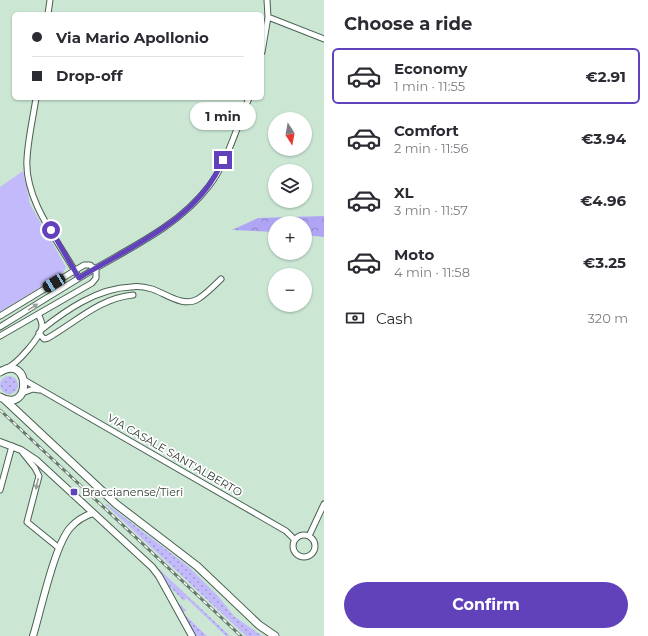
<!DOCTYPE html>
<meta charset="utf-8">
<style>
body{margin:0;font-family:Montserrat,sans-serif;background:#f2f2f3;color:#2b2b33;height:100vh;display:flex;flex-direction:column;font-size:15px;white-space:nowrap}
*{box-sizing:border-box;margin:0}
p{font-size:13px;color:#7c7c81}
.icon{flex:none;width:22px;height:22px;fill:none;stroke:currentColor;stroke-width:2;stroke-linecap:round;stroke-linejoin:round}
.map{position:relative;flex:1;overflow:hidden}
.side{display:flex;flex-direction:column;background:#fff;width:324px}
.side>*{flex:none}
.top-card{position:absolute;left:12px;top:12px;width:252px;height:88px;border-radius:6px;box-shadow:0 1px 3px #0004;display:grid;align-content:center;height:88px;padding:0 20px;background:#fff}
.needle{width:26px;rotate:169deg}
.fabs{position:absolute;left:268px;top:112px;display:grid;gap:8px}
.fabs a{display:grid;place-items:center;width:44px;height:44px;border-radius:50%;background:#fff;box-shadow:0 1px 3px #0004;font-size:20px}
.end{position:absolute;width:18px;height:18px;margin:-9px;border:5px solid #6242bb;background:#fff;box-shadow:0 0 0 2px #fff}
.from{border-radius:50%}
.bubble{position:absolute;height:28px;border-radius:14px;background:#fff;box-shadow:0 1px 3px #0004;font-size:13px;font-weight:700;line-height:28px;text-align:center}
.car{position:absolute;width:12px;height:24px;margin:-12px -6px;border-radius:5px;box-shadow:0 0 3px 1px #0007;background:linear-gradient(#222 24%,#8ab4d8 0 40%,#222 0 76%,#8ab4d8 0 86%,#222 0)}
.top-card b{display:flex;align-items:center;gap:14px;height:38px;font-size:15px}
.top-card b+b{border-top:1px solid #e1e1e2}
.top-card i{width:10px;height:10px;background:#2b2b33}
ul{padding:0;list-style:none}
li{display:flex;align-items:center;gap:12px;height:56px;margin:0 8px 6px;padding:0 12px;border:2px solid transparent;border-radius:6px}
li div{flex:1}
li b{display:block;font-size:15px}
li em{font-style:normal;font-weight:700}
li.current{border-color:#6242bb}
li>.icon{width:36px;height:36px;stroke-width:1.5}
h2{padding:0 20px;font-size:18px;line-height:48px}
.pay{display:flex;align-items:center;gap:10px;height:44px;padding:0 20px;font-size:15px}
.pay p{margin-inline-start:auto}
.cta{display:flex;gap:8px;margin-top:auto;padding:8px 20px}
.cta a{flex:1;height:46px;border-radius:24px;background:#6242bb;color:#fff;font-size:16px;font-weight:700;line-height:46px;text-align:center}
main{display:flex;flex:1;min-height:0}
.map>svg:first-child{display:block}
</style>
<main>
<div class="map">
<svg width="324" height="636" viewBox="0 0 324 636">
<defs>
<pattern id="grass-dots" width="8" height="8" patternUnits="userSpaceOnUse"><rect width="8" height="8" fill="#c3bafc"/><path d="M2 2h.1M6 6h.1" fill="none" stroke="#9f98cd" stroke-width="1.8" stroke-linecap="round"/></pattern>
<pattern id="forest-crowns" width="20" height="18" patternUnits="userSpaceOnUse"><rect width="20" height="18" fill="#b0a5f4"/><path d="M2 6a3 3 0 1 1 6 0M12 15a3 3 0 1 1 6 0" fill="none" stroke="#9088c6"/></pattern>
</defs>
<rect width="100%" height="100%" fill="#cbe7d4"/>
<path fill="url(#grass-dots)" d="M0 385a9 9 0 1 1 18 0a9 9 0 1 1-18 0Z
M107,504l82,63 29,29 16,20 28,20h-16l-140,-131z
M159,569l71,67h-4l-40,-38 -2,3 -15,-15z
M175,600l11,10 -3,3 24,23h-12z"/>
<path fill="url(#forest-crowns)" d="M324,216v21l-19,-2v-12h-30v9l-43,-2 26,-12z"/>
<path fill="#c3bafc" d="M23,171l7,33 36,63 -3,6 -63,39v-125z"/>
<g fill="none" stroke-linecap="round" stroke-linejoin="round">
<g stroke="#486151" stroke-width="7">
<path id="minor" d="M48,14l2,-14
M268,17l56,22
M262,52l6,-35 -1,-17
M36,98c-3,20 -8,41 -9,61 -3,42 33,84 52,119
M0,316l84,-51h6l6,5v8l-4,5 -92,53
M0,327c32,-20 64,-40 96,-59 40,-23 84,-44 113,-82 18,-23 28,-60 40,-88
M41,330c25,-20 57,-42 90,-43 6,-1 14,0 21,2 13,4 31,19 46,10 8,-5 16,-13 23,-20
M39,333l5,6 4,-1c28,-16 52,-40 85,-43
M7,368c10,-4 34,-31 35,-42 0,-5 -2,-8 -4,-12
M24,380l262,151 9,9
M22,393l11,-4 6,1
M23,453l12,15 4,8 -12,46 32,26
M0,490l12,-44
M293 546a11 11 0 1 1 22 0a11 11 0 1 1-22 0Z
M309,536l15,-32"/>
</g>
<g stroke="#486151" stroke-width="8">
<path id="tertiary" d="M0,442l21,8 15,10 116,107 7,9 33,60
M33,636c8,-26 21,-89 37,-108 6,-7 14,-12 23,-15"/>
</g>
<g stroke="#486151" stroke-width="9">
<path id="secondary" d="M0,372c31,-19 32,43 0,25
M4,399l112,105 81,62 62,59 16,11"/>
</g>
<use href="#minor" stroke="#fff" stroke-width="5"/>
<use href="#tertiary" stroke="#fff" stroke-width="6"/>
<use href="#secondary" stroke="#fff" stroke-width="7"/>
<g stroke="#687a6e" stroke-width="3">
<path id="rail" d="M0,410l241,226"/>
</g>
<use href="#rail" stroke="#fff" stroke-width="1.5" stroke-dasharray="4.5" stroke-linecap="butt"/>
</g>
<defs><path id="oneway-solid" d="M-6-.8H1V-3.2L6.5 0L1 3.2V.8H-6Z"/></defs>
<g fill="#989e9a">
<use href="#oneway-solid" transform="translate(33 307) rotate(-32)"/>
<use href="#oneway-solid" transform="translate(37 484) rotate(102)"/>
</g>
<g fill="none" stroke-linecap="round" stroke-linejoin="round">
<path stroke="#6242bb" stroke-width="5" d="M51,230l28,48c52,-32 119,-58 144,-118"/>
</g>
<rect fill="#6242bb" stroke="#fff" stroke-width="1.5" x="70" y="488" width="8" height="8" rx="2"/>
<g text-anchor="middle" stroke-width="3.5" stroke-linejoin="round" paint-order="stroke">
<g font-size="11" fill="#313d35" stroke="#fff">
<text transform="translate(175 455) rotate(30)" y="4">VIA CASALE SANT'ALBERTO</text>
</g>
<g font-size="11" fill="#313d35" stroke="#fff" text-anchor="start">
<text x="82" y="496">Braccianense/Tieri</text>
</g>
</g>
</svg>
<div class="fabs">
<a><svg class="needle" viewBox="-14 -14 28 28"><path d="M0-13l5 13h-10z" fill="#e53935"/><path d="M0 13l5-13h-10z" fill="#7c7c81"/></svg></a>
<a><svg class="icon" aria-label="layers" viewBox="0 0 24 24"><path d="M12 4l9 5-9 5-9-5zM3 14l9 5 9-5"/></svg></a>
<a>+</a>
<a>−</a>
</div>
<i class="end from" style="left:51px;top:230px"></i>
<i class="end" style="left:223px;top:160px"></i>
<div class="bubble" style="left:190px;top:102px;width:66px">1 min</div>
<i class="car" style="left:54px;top:283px;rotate:239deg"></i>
<div class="top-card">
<b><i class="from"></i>Via Mario Apollonio</b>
<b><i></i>Drop-off</b>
</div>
</div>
<section class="side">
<h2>Choose a ride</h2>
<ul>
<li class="current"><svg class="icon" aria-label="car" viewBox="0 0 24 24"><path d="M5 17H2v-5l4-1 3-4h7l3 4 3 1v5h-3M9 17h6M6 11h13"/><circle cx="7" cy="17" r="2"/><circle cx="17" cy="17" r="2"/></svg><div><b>Economy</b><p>1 min · 11:55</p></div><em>€2.91</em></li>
<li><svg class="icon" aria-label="car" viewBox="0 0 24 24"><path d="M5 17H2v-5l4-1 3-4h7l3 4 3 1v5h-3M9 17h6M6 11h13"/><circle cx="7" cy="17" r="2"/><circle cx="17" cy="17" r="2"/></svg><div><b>Comfort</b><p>2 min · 11:56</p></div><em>€3.94</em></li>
<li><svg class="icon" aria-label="car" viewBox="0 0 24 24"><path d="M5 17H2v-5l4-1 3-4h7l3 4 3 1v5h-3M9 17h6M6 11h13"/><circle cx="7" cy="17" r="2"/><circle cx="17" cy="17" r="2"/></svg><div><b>XL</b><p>3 min · 11:57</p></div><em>€4.96</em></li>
<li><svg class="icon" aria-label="car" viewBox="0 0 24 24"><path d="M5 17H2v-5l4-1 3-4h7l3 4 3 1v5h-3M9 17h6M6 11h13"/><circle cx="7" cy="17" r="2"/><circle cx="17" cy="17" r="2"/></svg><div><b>Moto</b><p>4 min · 11:58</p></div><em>€3.25</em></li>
</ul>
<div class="pay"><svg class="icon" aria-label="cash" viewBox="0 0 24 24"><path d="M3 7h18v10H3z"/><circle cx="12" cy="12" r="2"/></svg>Cash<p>320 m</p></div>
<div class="cta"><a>Confirm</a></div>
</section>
</main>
